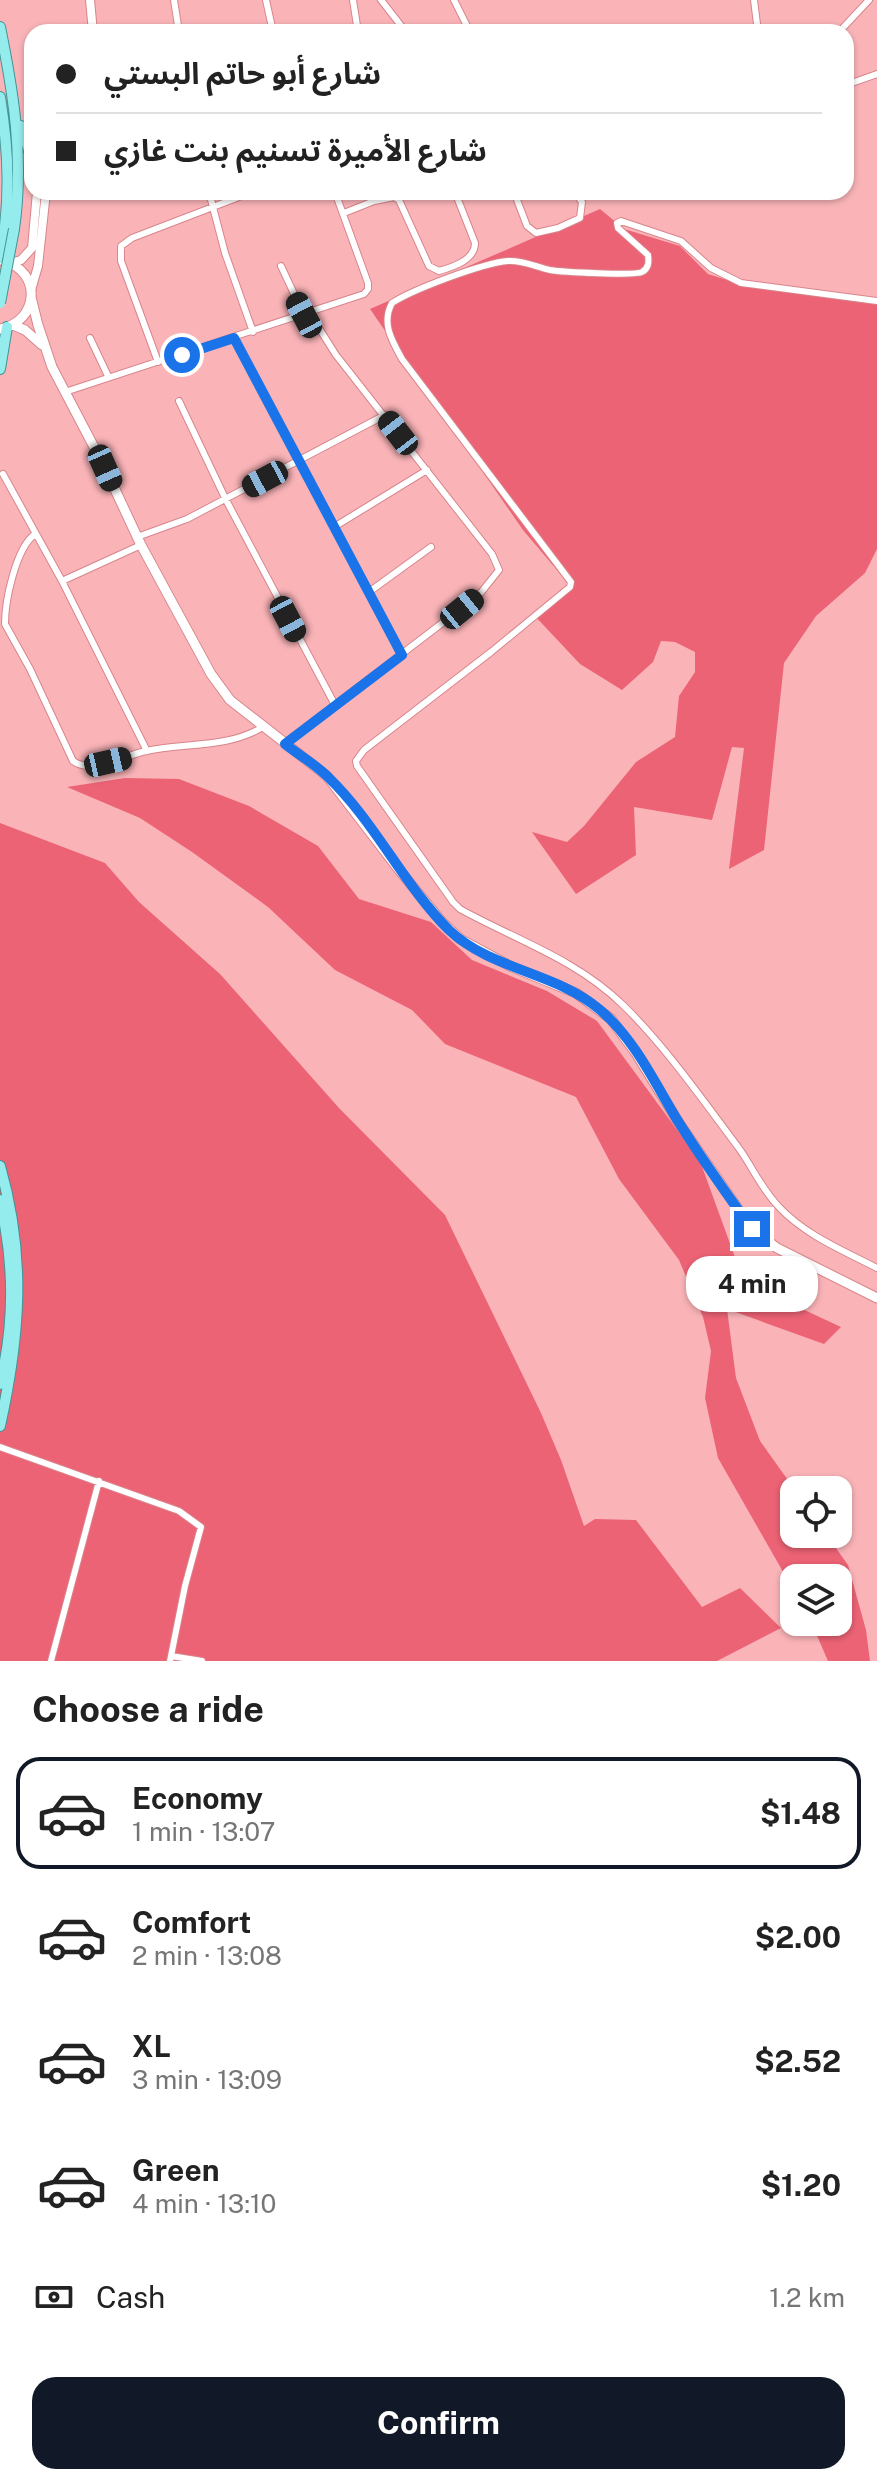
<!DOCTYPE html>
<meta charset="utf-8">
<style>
body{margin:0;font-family:"Public Sans","Noto Sans Arabic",sans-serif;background:#f2f2f2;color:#222;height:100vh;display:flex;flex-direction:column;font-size:30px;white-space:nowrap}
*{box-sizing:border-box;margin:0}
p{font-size:26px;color:#767676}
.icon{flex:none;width:44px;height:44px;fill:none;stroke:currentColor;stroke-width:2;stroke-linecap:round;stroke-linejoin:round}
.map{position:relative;height:1661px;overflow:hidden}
.panel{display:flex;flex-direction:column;background:#fff;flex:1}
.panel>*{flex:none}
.banner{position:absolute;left:24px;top:24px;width:830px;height:176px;border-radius:24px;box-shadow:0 2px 6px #0004;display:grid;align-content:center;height:176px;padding:0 32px;background:#fff}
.tools{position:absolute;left:780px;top:1476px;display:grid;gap:16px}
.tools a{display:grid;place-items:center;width:72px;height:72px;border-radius:16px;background:#fff;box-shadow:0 2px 6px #0004;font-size:40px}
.end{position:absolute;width:36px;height:36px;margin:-18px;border:10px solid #1a73e8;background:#fff;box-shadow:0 0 0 4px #fff}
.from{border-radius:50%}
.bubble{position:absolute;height:56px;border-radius:24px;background:#fff;box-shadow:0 2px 6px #0004;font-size:26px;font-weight:700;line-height:56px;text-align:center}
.car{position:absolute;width:24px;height:48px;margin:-24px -12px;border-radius:10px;box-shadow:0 0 6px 2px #0007;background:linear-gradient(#222 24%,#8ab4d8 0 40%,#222 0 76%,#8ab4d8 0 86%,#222 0)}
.banner b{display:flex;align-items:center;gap:28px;height:76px;font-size:30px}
.banner b+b{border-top:2px solid #e0e0e0}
.banner i{width:20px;height:20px;background:#222}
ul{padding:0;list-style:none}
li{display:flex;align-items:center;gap:24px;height:112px;margin:0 16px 12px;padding:0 16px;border:4px solid transparent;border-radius:24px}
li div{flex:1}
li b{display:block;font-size:30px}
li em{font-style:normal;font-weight:700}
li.on{border-color:#111827}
li>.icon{width:72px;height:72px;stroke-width:1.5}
h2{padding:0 32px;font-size:36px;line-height:96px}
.pay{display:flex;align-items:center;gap:20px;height:88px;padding:0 32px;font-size:30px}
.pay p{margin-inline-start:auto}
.action{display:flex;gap:16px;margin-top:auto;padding:16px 32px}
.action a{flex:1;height:92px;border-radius:24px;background:#111827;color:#fff;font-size:32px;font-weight:700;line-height:92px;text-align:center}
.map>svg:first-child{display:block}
</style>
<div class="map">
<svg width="877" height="1661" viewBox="0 0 877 1661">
<rect width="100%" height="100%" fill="#fab4b8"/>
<path fill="#ec6375" d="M600,209l24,20 56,17 28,28 35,11 134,18v246l-12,24 -49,43 -32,47 -20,187 -35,19 15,-121 -12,-1 -20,73 -78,-13 2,48 -60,39 -44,-62 35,10 17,-16 52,-64 39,-25 4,-41 16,-24v-20l-20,-10 -14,-1 -8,21 -31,28 -42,-26 -47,-50 40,-25 -50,-59 -153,-221z
M125,778l54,1 70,27 69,40 41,53 72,23 41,38 75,31 50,30 103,140 44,121 97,45 -17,17 -97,-35 9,69 24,63 35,49 -1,44h32l22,31 18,65 4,31h-42l-17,-39h27v-44h-44v13l-76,-133 -13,-60 6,-47 -8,-34 -24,-57 -60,-81 -43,-82 -131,-53 -33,-34 -77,-40 -67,-63 -76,-55 -52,-34 -73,-31z
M0,823l105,40 34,39 81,72 119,134 106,107 96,198 20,47 23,66 11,-7 41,1 66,87 38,-19 41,40 -64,33h-717z"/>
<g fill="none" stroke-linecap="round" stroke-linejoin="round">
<g stroke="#d8858b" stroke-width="8">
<path id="minor" d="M174,0l5,32
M266,0l7,32
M353,0l5,32
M381,0l25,32
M454,0l16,32
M754,0l4,32
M839,32l30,-32
M846,85l31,-11
M209,192l16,61 28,79
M514,192l13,34 9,7 22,-5 22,-10 2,-16 -8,-10
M344,213l30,-12 20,-4 5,3 30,66 10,5c14,-4 36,-11 36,-28l-20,-51
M281,266l23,49
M877,301l-136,-18 -30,-15 -30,-27 -60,-20 -4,2 1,5 30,27c1,7 1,13 -6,17 -7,4 -80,0 -92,-2 -14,-3 -27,-10 -42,-9 -25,2 -94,28 -116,42 -11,20 0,38 10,56l169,223 -1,5 -79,65 -127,98 -8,11 1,5 96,136 7,7c56,31 116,50 163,96 42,41 79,94 115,142 14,19 24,43 41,60 26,28 65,44 98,61
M90,338l18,38
M234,338l168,317
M158,362l-37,-101v-15l11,-8 120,-46
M65,392l299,-98 4,-5v-6l-33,-91
M179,401l47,99 109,205
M3,474l59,107 85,170
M334,527l93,-57
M35,534c-19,14 -30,66 -30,90l25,45 43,92c19,14 53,-6 73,-10 41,-9 79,-2 117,-24
M137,537l50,-18 198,-104
M62,581l79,-36
M369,592l62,-45
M285,743l194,-148 20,-25 -7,-16 -156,-199 -26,-41
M0,1447l179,64 22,16 -16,59 -15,75
M171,1656l31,5
M51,1661l48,-180"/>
</g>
<g stroke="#d8858b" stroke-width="10">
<path id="tertiary" d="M90,0l3,32
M10,263l11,-3 11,-12 5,-56
M31,290l7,-24 8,-74"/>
</g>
<g stroke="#d8858b" stroke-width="11">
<path id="secondary" d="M31,297l7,28 14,42 53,101 36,77 70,129 19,26 97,76 73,95 42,51 18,17 50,27 66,27 35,26 25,34 43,70 73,106 25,19 100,50
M13,325l12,5 17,15
M0,329c39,-7 43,-58 3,-68"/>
</g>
<g stroke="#429496" stroke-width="12">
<path id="primary" d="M0,27c14,68 24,133 14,202
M0,97c9,55 11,106 0,161
M21,126l11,33
M0,369l7,-42
M0,1166c26,91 20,169 0,260
M0,1200c14,60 15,124 0,184"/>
</g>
<use href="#minor" stroke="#fff" stroke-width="6"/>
<use href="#tertiary" stroke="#fff" stroke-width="8"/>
<use href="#secondary" stroke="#fff" stroke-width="9"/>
<use href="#primary" stroke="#95ecec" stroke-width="10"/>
<g stroke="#429496" stroke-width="12" stroke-linecap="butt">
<path id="primary-bridge" d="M0,303l14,-74"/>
</g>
<use href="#primary-bridge" stroke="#95ecec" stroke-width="10"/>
</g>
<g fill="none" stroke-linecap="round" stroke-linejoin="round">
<path stroke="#1a73e8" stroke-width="10" d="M182,355l52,-17 168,317 -117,89c14,11 30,20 43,33 47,45 75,107 121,153 42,40 106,42 150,79 34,28 55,72 77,109 24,38 50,75 76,111"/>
</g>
</svg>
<div class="tools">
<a><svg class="icon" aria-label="locate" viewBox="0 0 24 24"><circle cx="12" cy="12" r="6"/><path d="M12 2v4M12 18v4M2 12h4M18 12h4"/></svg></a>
<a><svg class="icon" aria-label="layers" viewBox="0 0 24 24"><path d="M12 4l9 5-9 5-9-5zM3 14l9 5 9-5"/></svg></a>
</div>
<i class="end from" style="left:182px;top:355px"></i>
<i class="end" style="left:752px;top:1229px"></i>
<div class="bubble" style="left:686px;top:1256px;width:132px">4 min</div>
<i class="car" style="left:304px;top:315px;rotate:332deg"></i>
<i class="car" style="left:398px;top:433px;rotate:322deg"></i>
<i class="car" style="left:105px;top:468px;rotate:156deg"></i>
<i class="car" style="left:265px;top:479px;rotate:242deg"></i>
<i class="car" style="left:462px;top:609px;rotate:51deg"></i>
<i class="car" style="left:288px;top:619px;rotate:152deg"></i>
<i class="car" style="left:108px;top:762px;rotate:77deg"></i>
<div class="banner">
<b><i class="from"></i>شارع أبو حاتم البستي</b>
<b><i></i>شارع الأميرة تسنيم بنت غازي</b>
</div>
</div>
<section class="panel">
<h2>Choose a ride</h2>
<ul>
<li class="on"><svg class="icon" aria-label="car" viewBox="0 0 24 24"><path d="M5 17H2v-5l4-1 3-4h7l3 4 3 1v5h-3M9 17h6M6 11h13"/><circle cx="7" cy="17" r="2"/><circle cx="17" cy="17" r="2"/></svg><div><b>Economy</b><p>1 min · 13:07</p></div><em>$1.48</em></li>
<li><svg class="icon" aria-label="car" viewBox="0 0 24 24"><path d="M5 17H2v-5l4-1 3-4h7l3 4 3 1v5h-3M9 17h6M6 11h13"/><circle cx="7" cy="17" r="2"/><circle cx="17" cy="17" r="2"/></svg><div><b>Comfort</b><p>2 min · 13:08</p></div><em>$2.00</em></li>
<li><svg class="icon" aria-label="car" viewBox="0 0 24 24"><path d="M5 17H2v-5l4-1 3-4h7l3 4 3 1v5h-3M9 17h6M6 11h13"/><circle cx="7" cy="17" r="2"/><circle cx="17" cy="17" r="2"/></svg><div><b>XL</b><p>3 min · 13:09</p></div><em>$2.52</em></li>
<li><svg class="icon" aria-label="car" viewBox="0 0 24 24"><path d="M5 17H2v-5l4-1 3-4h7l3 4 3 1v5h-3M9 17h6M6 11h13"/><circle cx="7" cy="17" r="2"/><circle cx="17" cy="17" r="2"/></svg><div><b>Green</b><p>4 min · 13:10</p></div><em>$1.20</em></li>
</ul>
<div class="pay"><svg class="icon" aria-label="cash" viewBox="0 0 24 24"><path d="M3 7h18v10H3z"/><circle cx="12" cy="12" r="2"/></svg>Cash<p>1.2 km</p></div>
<div class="action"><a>Confirm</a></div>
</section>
